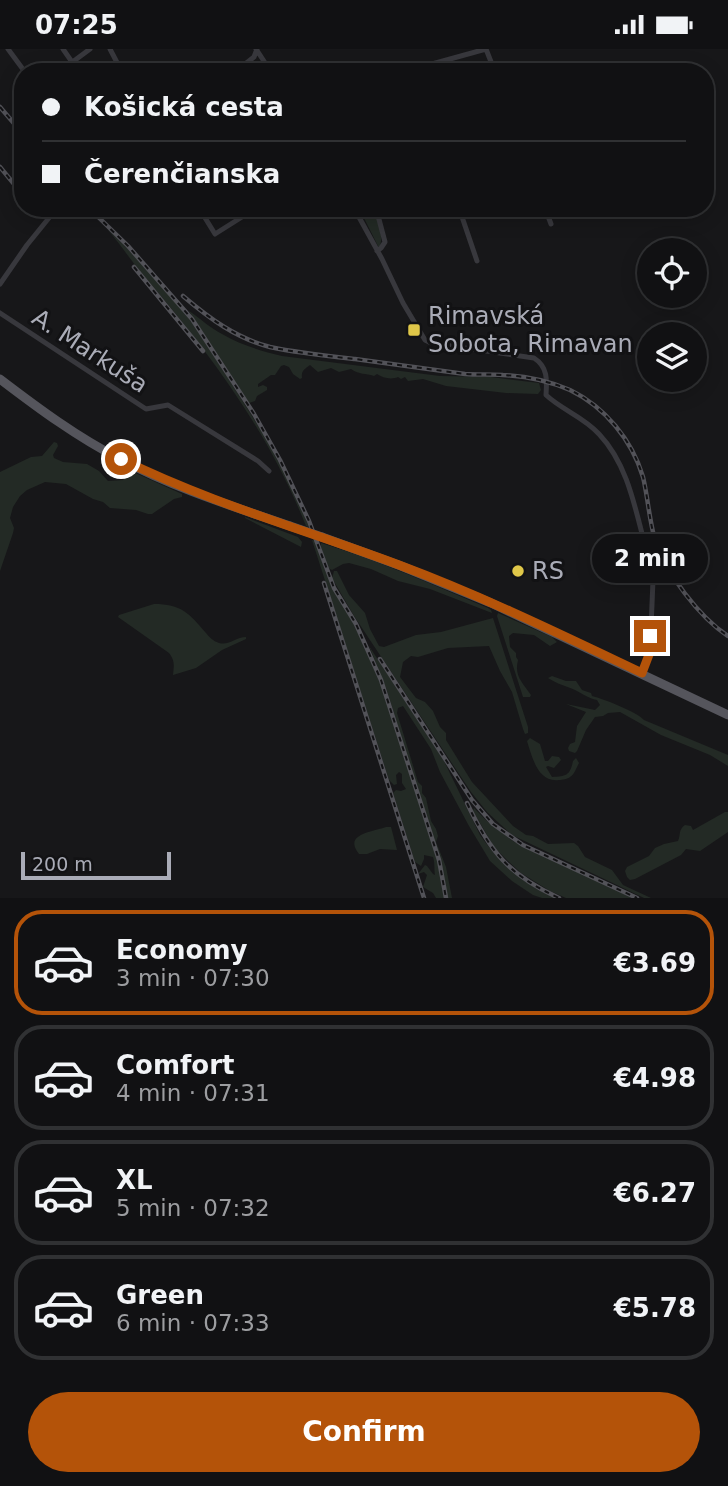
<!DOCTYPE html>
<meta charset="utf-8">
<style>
body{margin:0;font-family:"DejaVu Sans",sans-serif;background:#1a1a1c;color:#f1f3f6;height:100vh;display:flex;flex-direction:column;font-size:26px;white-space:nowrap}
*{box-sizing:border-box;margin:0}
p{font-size:23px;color:#9c9da0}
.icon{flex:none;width:38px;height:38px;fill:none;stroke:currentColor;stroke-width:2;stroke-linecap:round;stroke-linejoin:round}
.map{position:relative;height:849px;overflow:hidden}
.sheet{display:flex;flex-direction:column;background:#111113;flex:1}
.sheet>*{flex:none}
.banner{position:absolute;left:14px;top:14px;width:700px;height:154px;border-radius:28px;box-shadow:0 4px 18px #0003,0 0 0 2px #303133;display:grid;align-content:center;height:154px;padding:0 28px;background:#111113}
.buttons{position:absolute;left:637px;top:189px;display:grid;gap:14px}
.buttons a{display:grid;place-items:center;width:70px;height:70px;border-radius:50%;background:#111113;box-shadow:0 4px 18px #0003,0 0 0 2px #303133;font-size:35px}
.scale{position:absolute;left:21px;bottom:18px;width:150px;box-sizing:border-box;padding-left:7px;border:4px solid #aaacb7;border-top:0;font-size:19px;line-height:24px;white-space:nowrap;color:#aaacb7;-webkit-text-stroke:5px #121214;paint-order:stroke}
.end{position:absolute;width:32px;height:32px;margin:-16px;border:9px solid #b45309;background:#fff;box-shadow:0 0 0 4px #fff}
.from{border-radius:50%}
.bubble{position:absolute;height:49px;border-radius:24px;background:#111113;box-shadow:0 4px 18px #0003,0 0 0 2px #303133;font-size:23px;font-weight:800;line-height:49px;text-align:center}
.banner b{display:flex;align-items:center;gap:24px;height:66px;font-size:26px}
.banner b+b{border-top:2px solid #303133}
.banner i{width:18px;height:18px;background:#f1f3f6}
ul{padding:12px 0 0;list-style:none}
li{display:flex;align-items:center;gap:21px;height:105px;margin:0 14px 10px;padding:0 14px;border:4px solid #303133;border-radius:28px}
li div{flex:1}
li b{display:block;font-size:26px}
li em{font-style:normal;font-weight:800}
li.current{border-color:#b45309}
li>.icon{width:63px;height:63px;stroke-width:1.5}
.primary-button{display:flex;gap:14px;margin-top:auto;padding:14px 28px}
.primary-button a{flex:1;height:80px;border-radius:42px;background:#b45309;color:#fff;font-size:28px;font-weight:800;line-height:80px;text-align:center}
.status{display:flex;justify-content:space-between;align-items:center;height:49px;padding:0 35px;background:#111113;direction:ltr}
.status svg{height:19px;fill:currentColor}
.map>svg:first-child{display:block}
</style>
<div class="status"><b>07:25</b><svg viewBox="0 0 49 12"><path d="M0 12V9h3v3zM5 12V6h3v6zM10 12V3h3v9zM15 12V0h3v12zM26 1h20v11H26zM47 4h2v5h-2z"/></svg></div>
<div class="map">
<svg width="728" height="849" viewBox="0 0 728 849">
<rect width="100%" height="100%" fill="#171719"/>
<path fill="#232a25" d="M359,159h15c3,12 11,28 5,40z
M107,180l16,15 47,50 27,35 67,106 28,52 17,40 -3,-1c-39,-98 -99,-176 -166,-255 -12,-14 -21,-29 -33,-42z
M189,262c11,7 21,17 33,23 19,11 39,17 60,22l158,20 51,1 48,6 2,7 -3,4 -32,-1 -60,-7 -23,-7 -15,2 -3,-4 -4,2 -3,-2c-7,3 -15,1 -21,-3l-3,2c-9,-3 -14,-1 -23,-7l-12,3 -8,-4 -13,4 -8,-7c-5,4 -9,5 -8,13l-2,1 -7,-5 -4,-7 -5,-2 -3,1 -6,9h-4l-13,9v3l5,-2 4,2v3l-10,6 -2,5 -6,2z
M54,393l3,1 1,3 -5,9 1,3 9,4 24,2 12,7 9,10 15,-1 8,-9 51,23v3l-8,2 -22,15h-4l-12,-4 -26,-2 -7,-6 -10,-3 -27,-15 -21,-2 -18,8 -7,6 -7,11 -3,11 4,10 -1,5 -13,38v-99l31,-15 11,-1z
M245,468l53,20 4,5 -1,5 -56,-29z
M312,491l3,1 11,32 29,53 27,61 56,174 7,37h-9l-3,-5 -10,-6 4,-12 -3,-3 -6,2 7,-9 2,1 6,8 2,1c-1,-5 0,-13 -2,-18l-9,-2v4l-3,7 -6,-4 -22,-69 3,-3 5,1 5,-2 -4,-6v-9l-3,-2 -3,3 1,9 -3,1 -5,-5z
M321,494c57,17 112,42 167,65l3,2 1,3 -62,-24 -32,-8 -27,-12 -22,-6 -6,1 -11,6 -4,-2 -7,-21z
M334,522h3l12,24 16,18 5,16 9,17 5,1 32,-12 25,-3 52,-14 35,109v6l-3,1 -2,-5 -11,-37 -12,-21 -11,-25 -41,2 -30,9 -7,-1 -8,6 -3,15 16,21 9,4 8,9 7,16 6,6v7l26,42 41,44 13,9 7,1 15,8 26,-1 4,3 7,11 27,13 11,15 28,13h-7l-132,-63 -25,-23 -16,-20 -117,-176 -22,-38z
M154,555c27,0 35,9 52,29 3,4 7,8 13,10 10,3 17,-6 27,-6v2l-24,11 -26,18 -23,7c1,-10 2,-14 -4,-22l-51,-36 1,-2z
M498,564l54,24 5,5 -7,4 -16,-11 -21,-2 -4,3 1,11 6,6v4l2,3c-4,16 4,22 13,35l-1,2h-7l-26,-81z
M369,597l74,113 37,76c20,29 43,48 75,63h-13l-9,-3 -21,-14 -22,-20 -21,-35 -29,-54 -9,-23 -28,-43 -5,2 -1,5 21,69 4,4v7l4,5 5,23 5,8 2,7 -2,6 10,25 6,31h-5l-10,-48 -51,-162z
M552,627l14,5h10l6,9 9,3 1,3c12,3 45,16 52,24l84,35v11l-18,-11 -49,-20 -41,-23 -12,1 -5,3 -8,1 -9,13 -9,21 -2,2 -6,-2 -1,-3 2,-4 5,-2 2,-16 9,-14 -20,-8 29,6 5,-5 -3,-5c-9,-2 -14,-6 -22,-10 -9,-4 -18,-6 -27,-12z
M530,689l10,6 5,17h3l4,-5 7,1 2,3 -7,8 -6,-2 -2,1 6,10c14,-1 18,-1 21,-16l3,-3 3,5c-3,5 -4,11 -9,14 -2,2 -8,3 -11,3 -21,3 -27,-23 -32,-39z
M474,759l14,14 25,19 119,57h-66l-16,-7 -29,-18 -13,-12 -14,-14 -21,-36z
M725,763h3v20l-28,19 -14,-2 -5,6 -46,24 -5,1 -3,-3 -2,-6 2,-4 22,-11 6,-8 9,-4 14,-3c3,-7 0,-11 7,-16l6,1 2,4z
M386,778h5l6,23 -17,-1 -13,5h-8c-16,-20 13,-22 27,-27z"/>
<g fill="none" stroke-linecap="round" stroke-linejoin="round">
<path stroke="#38383d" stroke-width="5" d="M8,0l17,23
M63,0l9,13
M110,0l12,23
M256,0l15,23
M486,0l9,23
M59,23l31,-23
M235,23l19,-15 3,-8
M403,23l83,-23
M199,159l16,26 41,-26
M354,159l28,51 21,44 22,37 6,3 103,15c14,9 13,22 12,37 16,15 38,22 53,39 34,36 38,90 53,136l1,10 -3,72 -8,21
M376,159l9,34 -4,6 -4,3
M459,159l18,53
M545,159l6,16
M0,235l27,-39 30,-37
M0,264l146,96 22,-4 90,56 11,10"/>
<path stroke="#55555c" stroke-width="9" d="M0,330c38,29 77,58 120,80 54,29 112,47 170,67
M322,488l79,29 90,37 237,112"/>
<g stroke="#525258" stroke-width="4.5">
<path id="rail" d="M0,58l23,27
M0,118l23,28
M89,159l39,38 64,73 62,95 26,46 29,61 25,67 22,36 25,56 58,180 7,38
M134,218l69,84
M183,247c27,23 53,42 87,51 28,6 57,9 85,12 37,5 73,10 110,15 13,1 25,0 38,1 22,1 46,6 67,15 35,17 62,50 73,87 5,21 6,42 12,63 11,33 44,77 73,96
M324,534l100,315
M380,610l92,141 21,24 30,21 114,53
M467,754c23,49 42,72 92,95"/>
</g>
<use href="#rail" stroke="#121214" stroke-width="2" stroke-dasharray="5" stroke-linecap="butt"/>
<path stroke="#55555c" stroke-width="9" d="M290,477l32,11"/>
</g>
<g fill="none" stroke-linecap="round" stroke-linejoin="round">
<path stroke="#b45309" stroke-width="9" d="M121,410c89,44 185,71 278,106 83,31 163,70 243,108l8,-21v-16"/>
</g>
<g fill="#dfc749" stroke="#121214" stroke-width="2.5">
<rect x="407" y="274" width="14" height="14" rx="3.5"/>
<circle cx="518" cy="522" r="7"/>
</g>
<g text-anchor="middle" stroke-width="6" stroke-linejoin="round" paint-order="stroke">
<g font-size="24" fill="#aaacb7" stroke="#121214" text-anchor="start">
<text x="428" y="275">Rimavská<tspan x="428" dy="28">Sobota, Rimavan</tspan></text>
<text x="532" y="530">RS</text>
</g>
<g font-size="24" fill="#aaacb7" stroke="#121214">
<text transform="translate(90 302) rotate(33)" y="8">A. Markuša</text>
</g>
</g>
</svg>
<div class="buttons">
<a><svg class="icon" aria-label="locate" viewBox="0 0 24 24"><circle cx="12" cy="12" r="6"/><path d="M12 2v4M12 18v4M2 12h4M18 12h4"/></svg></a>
<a><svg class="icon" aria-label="layers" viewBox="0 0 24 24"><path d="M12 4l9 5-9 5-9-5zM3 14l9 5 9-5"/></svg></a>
</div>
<div class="scale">200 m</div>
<i class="end from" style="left:121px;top:410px"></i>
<i class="end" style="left:650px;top:587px"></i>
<div class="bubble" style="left:592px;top:485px;width:116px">2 min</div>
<div class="banner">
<b><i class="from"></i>Košická cesta</b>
<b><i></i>Čerenčianska</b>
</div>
</div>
<section class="sheet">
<ul>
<li class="current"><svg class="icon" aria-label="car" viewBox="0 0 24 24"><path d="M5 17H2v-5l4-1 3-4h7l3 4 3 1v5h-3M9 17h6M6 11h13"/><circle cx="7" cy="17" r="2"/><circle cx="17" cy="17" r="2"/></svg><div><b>Economy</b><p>3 min · 07:30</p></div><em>€3.69</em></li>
<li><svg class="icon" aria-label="car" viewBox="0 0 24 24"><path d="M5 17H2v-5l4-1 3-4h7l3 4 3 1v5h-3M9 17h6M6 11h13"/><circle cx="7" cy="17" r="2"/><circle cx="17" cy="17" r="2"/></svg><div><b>Comfort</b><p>4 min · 07:31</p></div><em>€4.98</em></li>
<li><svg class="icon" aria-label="car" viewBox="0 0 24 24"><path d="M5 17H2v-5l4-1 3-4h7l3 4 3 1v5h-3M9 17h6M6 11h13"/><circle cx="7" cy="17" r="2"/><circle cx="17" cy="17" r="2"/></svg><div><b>XL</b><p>5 min · 07:32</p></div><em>€6.27</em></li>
<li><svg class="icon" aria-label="car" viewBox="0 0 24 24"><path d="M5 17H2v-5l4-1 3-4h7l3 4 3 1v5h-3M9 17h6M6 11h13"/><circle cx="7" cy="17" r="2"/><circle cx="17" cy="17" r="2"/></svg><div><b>Green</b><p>6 min · 07:33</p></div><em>€5.78</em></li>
</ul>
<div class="primary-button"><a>Confirm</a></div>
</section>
